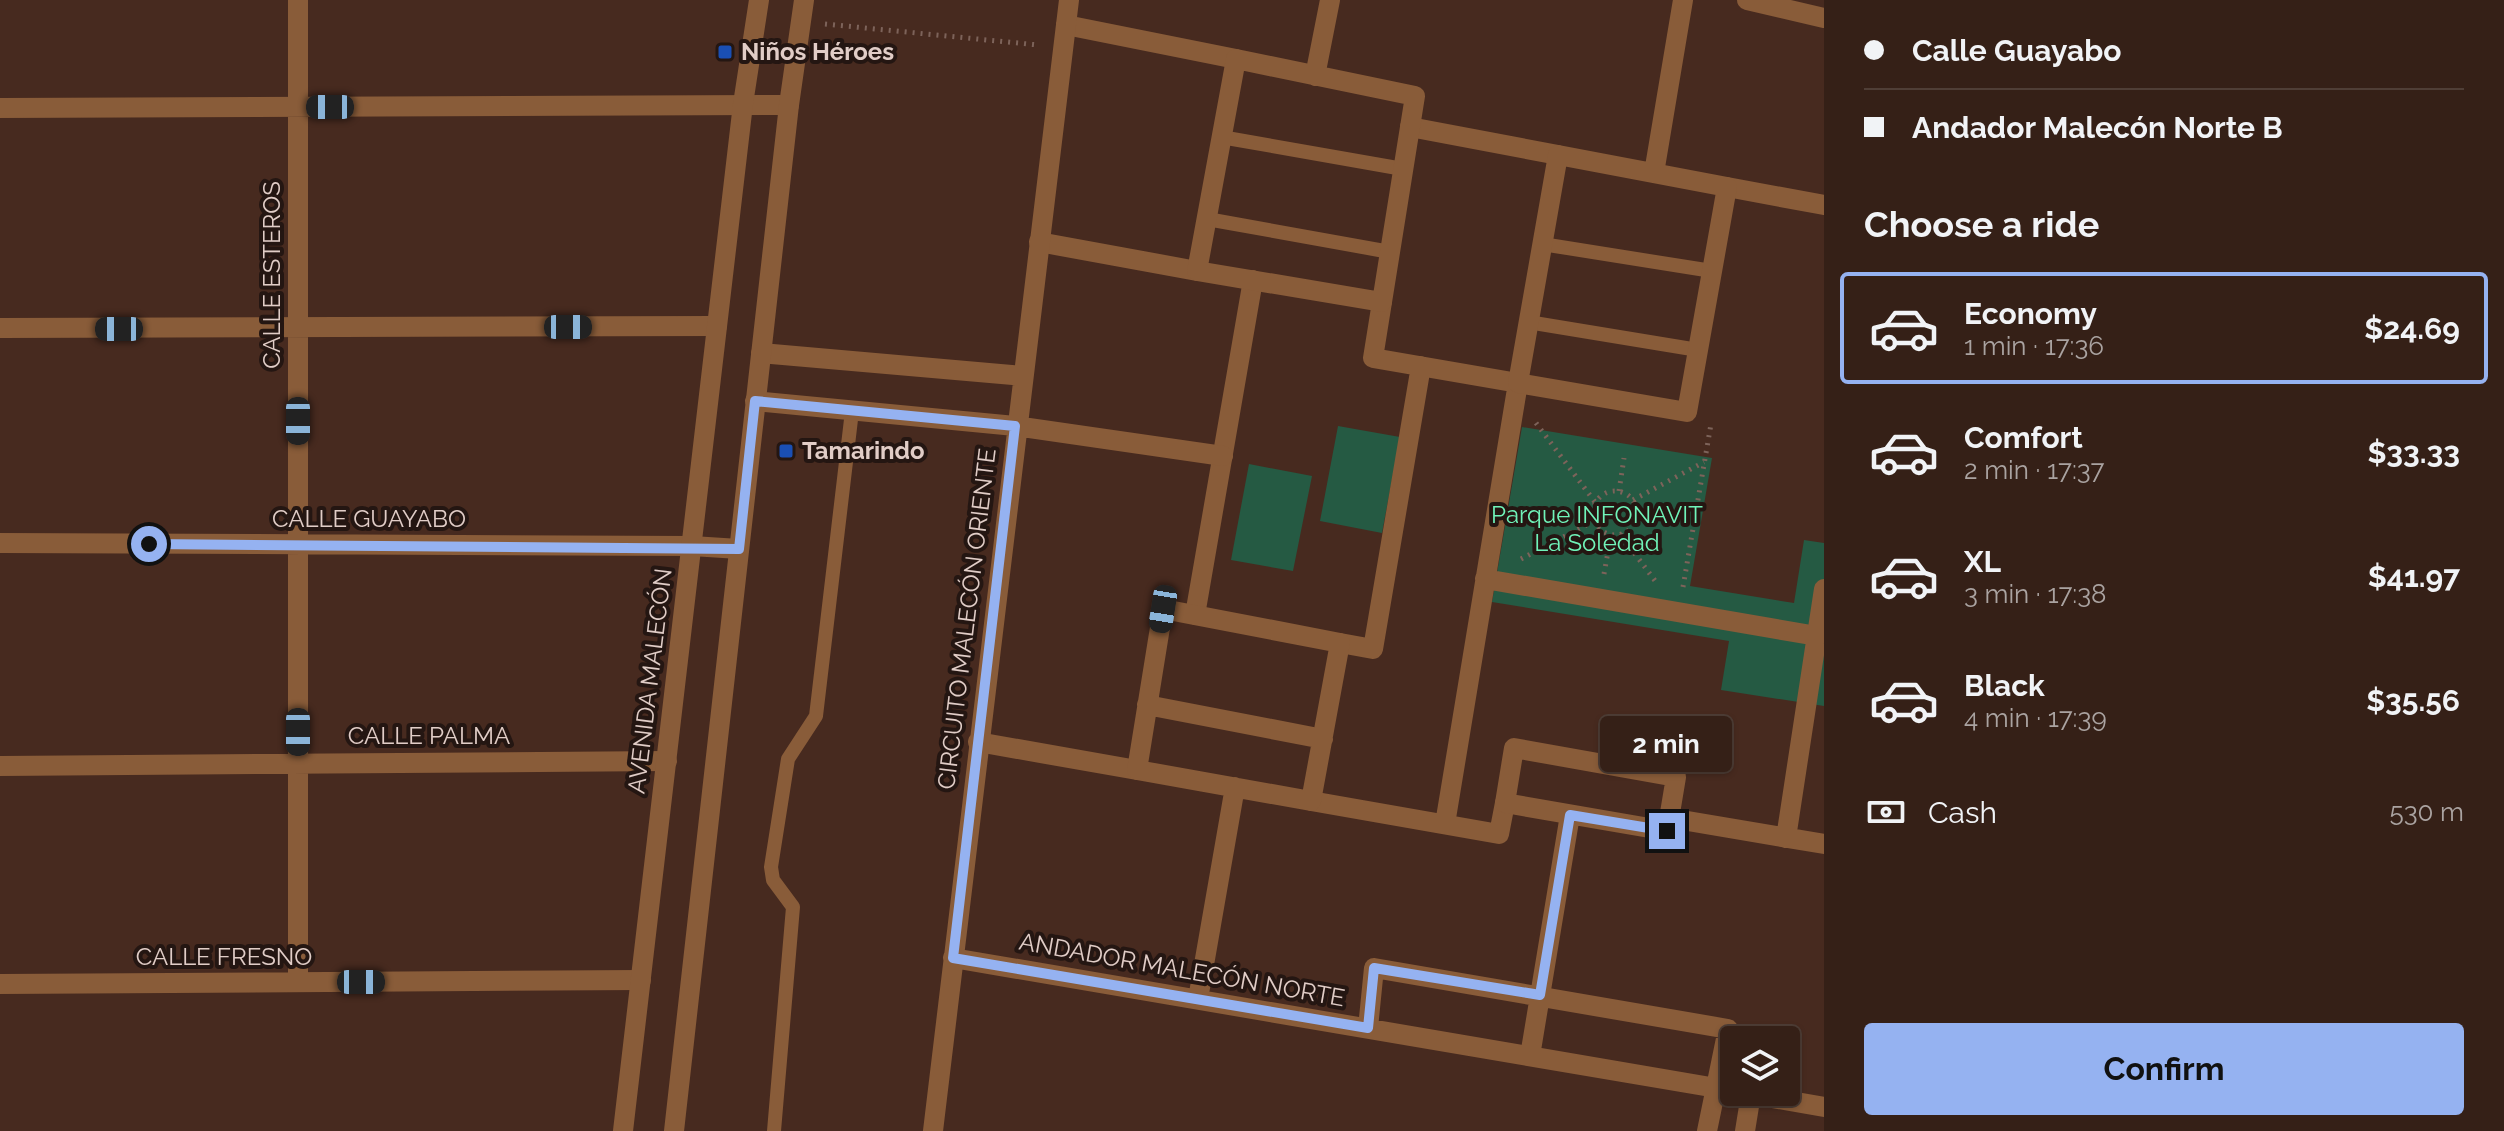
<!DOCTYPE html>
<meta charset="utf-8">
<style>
body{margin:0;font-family:Raleway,sans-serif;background:#402d24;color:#f1f3f6;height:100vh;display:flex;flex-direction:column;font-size:30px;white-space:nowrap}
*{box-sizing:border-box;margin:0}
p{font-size:26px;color:#aaa3a1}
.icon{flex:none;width:44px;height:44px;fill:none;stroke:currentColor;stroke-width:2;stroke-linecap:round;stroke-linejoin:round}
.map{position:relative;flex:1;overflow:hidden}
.drawer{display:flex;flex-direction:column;background:#352017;width:680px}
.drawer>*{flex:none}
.banner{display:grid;align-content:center;height:176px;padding:0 40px;background:#352017}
.fabs{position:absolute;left:1720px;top:1026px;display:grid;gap:16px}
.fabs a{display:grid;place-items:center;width:80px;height:80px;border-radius:8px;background:#352017;box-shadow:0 2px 6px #0004,0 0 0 2px #4f3e36;font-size:40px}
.end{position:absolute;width:36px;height:36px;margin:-18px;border:10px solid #95b2f1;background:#111;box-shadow:0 0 0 4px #111}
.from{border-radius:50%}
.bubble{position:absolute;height:56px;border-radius:8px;background:#352017;box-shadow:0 2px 6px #0004,0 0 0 2px #4f3e36;font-size:26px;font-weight:700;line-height:56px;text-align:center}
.car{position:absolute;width:24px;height:48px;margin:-24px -12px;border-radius:10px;box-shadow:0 0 6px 2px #0007;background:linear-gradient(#222 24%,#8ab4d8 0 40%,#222 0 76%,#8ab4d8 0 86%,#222 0)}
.banner b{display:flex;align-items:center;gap:28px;height:76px;font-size:30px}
.banner b+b{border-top:2px solid #4f3e36}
.banner i{width:20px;height:20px;background:#f1f3f6}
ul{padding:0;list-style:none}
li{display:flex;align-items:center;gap:24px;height:112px;margin:0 16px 12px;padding:0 24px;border:4px solid transparent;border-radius:8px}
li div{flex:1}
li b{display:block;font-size:30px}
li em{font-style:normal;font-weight:700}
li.on{border-color:#95b2f1}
li>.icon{width:72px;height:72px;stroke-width:1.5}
h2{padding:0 40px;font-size:36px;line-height:96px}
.pay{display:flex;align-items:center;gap:20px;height:88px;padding:0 40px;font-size:30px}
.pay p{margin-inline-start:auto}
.cta{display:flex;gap:16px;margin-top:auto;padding:16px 40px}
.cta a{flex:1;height:92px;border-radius:8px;background:#95b2f1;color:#111;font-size:32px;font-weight:700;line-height:92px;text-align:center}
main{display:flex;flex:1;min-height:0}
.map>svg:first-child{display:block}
</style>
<main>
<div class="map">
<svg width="1824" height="1131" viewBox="0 0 1824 1131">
<rect width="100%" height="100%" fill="#472a1f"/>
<path fill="#255a43" d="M1338,426l62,11 -18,96 -62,-12z
M1522,427l190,31 -22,128 104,17 10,-63 20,3v163l-103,-16 8,-49 -237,-39z
M1249,464l63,12 -19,95 -62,-11z"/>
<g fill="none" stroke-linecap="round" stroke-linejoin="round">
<path stroke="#7d635a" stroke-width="5" stroke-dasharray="2 6" stroke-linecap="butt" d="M825,24l213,21
M1536,423l59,79
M1619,491l5,-33
M1593 513a22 22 0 1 1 44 0a22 22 0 1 1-44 0Z
M1633,500l71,-38
M1620,534l36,48
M1521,559l73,-38
M1604,574l7,-39
M1683,587l28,-163"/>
<path stroke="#895c39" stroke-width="14" d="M1221,137l182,32
M1207,219l183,33
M1542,244l170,27
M1528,322l170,28
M774,1131l19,-224 -20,-27 -2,-13 17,-108 28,-43 36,-305"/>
<path stroke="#895c39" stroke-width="20" d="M1066,25l170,34
M1410,127l148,28
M1727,187l97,18
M1039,242l158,29
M1382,302l-9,56 145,25 -73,441
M1485,579l332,57
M1195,615l58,-335
M1340,643l33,6 48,-283
M978,742l159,28
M1311,801l188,33 6,-31
M1670,818l154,26
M1786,838l38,-249"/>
<path stroke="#895c39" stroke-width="20" d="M1747,0l77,18
M1236,59l179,37 -33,206 -185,-31z
M1315,76l15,-76
M0,108l789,-3
M1558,155l169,32 -40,225 -169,-29z
M1654,173l29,-173
M0,328l717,-2
M761,353l262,23
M755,401l260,25 208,30
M0,543l692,3 47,3
M1163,609l177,34 -29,158 -174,-31z
M1147,705l176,34
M1514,748l162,29 -9,54 -162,-28z
M0,766l667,-5
M953,958l781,133
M298,982v-982
M0,984l641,-4
M1198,999l37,-212
M1368,1028l6,-60 354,61 -21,102
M1530,1056l40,-241
M1739,1092l85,15
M933,1131l136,-1131
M1745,1131l6,-37"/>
<path stroke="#895c39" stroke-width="20" d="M623,1131l120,-1027 16,-104
M674,1131l115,-1026 15,-105"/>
</g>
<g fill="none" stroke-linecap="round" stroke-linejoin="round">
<path stroke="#95b2f1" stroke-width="10" d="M149,544l590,5 16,-148 260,25 -62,532 415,70 6,-60 166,27 30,-180 97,16"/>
</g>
<g fill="#1a4fb4" stroke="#241612" stroke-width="3">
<rect x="717" y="44" width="16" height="16" rx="4"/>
<rect x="778" y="443" width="16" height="16" rx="4"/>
</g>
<g text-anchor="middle" stroke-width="8" stroke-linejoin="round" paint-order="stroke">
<g font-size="24" font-weight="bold" fill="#e1cdc7" stroke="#241612" text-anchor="start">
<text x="741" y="60">Niños Héroes</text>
<text x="802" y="459">Tamarindo</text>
</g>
<g font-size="24" fill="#e1cdc7" stroke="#241612">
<text transform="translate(272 275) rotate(-90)" y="8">CALLE ESTEROS</text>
<text x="369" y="527">CALLE GUAYABO</text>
<text transform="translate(967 619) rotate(-83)" y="8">CIRCUITO MALECÓN ORIENTE</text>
<text transform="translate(650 681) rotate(-83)" y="8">AVENIDA MALECÓN</text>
<text x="429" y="744">CALLE PALMA</text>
<text x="224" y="965">CALLE FRESNO</text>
<text transform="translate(1182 970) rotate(10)" y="8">ANDADOR MALECÓN NORTE</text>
</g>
<g font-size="24" fill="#70f3b9" stroke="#241612">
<text x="1597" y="523">Parque INFONAVIT<tspan x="1597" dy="28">La Soledad</tspan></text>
</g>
</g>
</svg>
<div class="fabs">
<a><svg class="icon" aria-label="layers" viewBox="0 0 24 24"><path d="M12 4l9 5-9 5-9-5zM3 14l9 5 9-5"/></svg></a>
</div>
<i class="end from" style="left:149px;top:544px"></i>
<i class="end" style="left:1667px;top:831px"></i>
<div class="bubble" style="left:1600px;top:716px;width:132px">2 min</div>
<i class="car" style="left:330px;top:107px;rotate:270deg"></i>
<i class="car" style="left:568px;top:327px;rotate:90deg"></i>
<i class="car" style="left:119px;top:329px;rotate:270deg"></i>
<i class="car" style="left:298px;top:421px;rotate:180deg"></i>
<i class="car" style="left:1163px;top:609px;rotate:189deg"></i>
<i class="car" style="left:298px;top:732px;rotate:180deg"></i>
<i class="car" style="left:361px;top:982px;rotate:90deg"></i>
</div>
<section class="drawer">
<div class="banner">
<b><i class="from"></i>Calle Guayabo</b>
<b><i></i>Andador Malecón Norte B</b>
</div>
<h2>Choose a ride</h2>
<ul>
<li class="on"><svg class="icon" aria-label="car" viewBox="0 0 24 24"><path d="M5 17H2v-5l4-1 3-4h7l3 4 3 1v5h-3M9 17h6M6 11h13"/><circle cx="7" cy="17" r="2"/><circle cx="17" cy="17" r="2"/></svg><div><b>Economy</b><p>1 min · 17:36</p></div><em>$24.69</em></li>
<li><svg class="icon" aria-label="car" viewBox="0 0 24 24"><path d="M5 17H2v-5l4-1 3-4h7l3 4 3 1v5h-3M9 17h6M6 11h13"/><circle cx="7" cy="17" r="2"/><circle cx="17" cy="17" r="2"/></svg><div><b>Comfort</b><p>2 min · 17:37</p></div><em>$33.33</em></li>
<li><svg class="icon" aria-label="car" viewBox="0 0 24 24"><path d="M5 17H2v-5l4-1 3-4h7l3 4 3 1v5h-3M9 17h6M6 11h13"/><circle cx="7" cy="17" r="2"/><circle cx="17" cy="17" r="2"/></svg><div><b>XL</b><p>3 min · 17:38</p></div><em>$41.97</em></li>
<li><svg class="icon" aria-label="car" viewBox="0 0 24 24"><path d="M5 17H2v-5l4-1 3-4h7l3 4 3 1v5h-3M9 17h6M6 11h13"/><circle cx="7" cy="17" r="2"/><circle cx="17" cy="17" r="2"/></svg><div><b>Black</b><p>4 min · 17:39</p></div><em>$35.56</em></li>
</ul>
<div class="pay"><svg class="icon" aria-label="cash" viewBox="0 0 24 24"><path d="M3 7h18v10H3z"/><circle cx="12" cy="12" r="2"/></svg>Cash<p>530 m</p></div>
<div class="cta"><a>Confirm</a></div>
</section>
</main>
